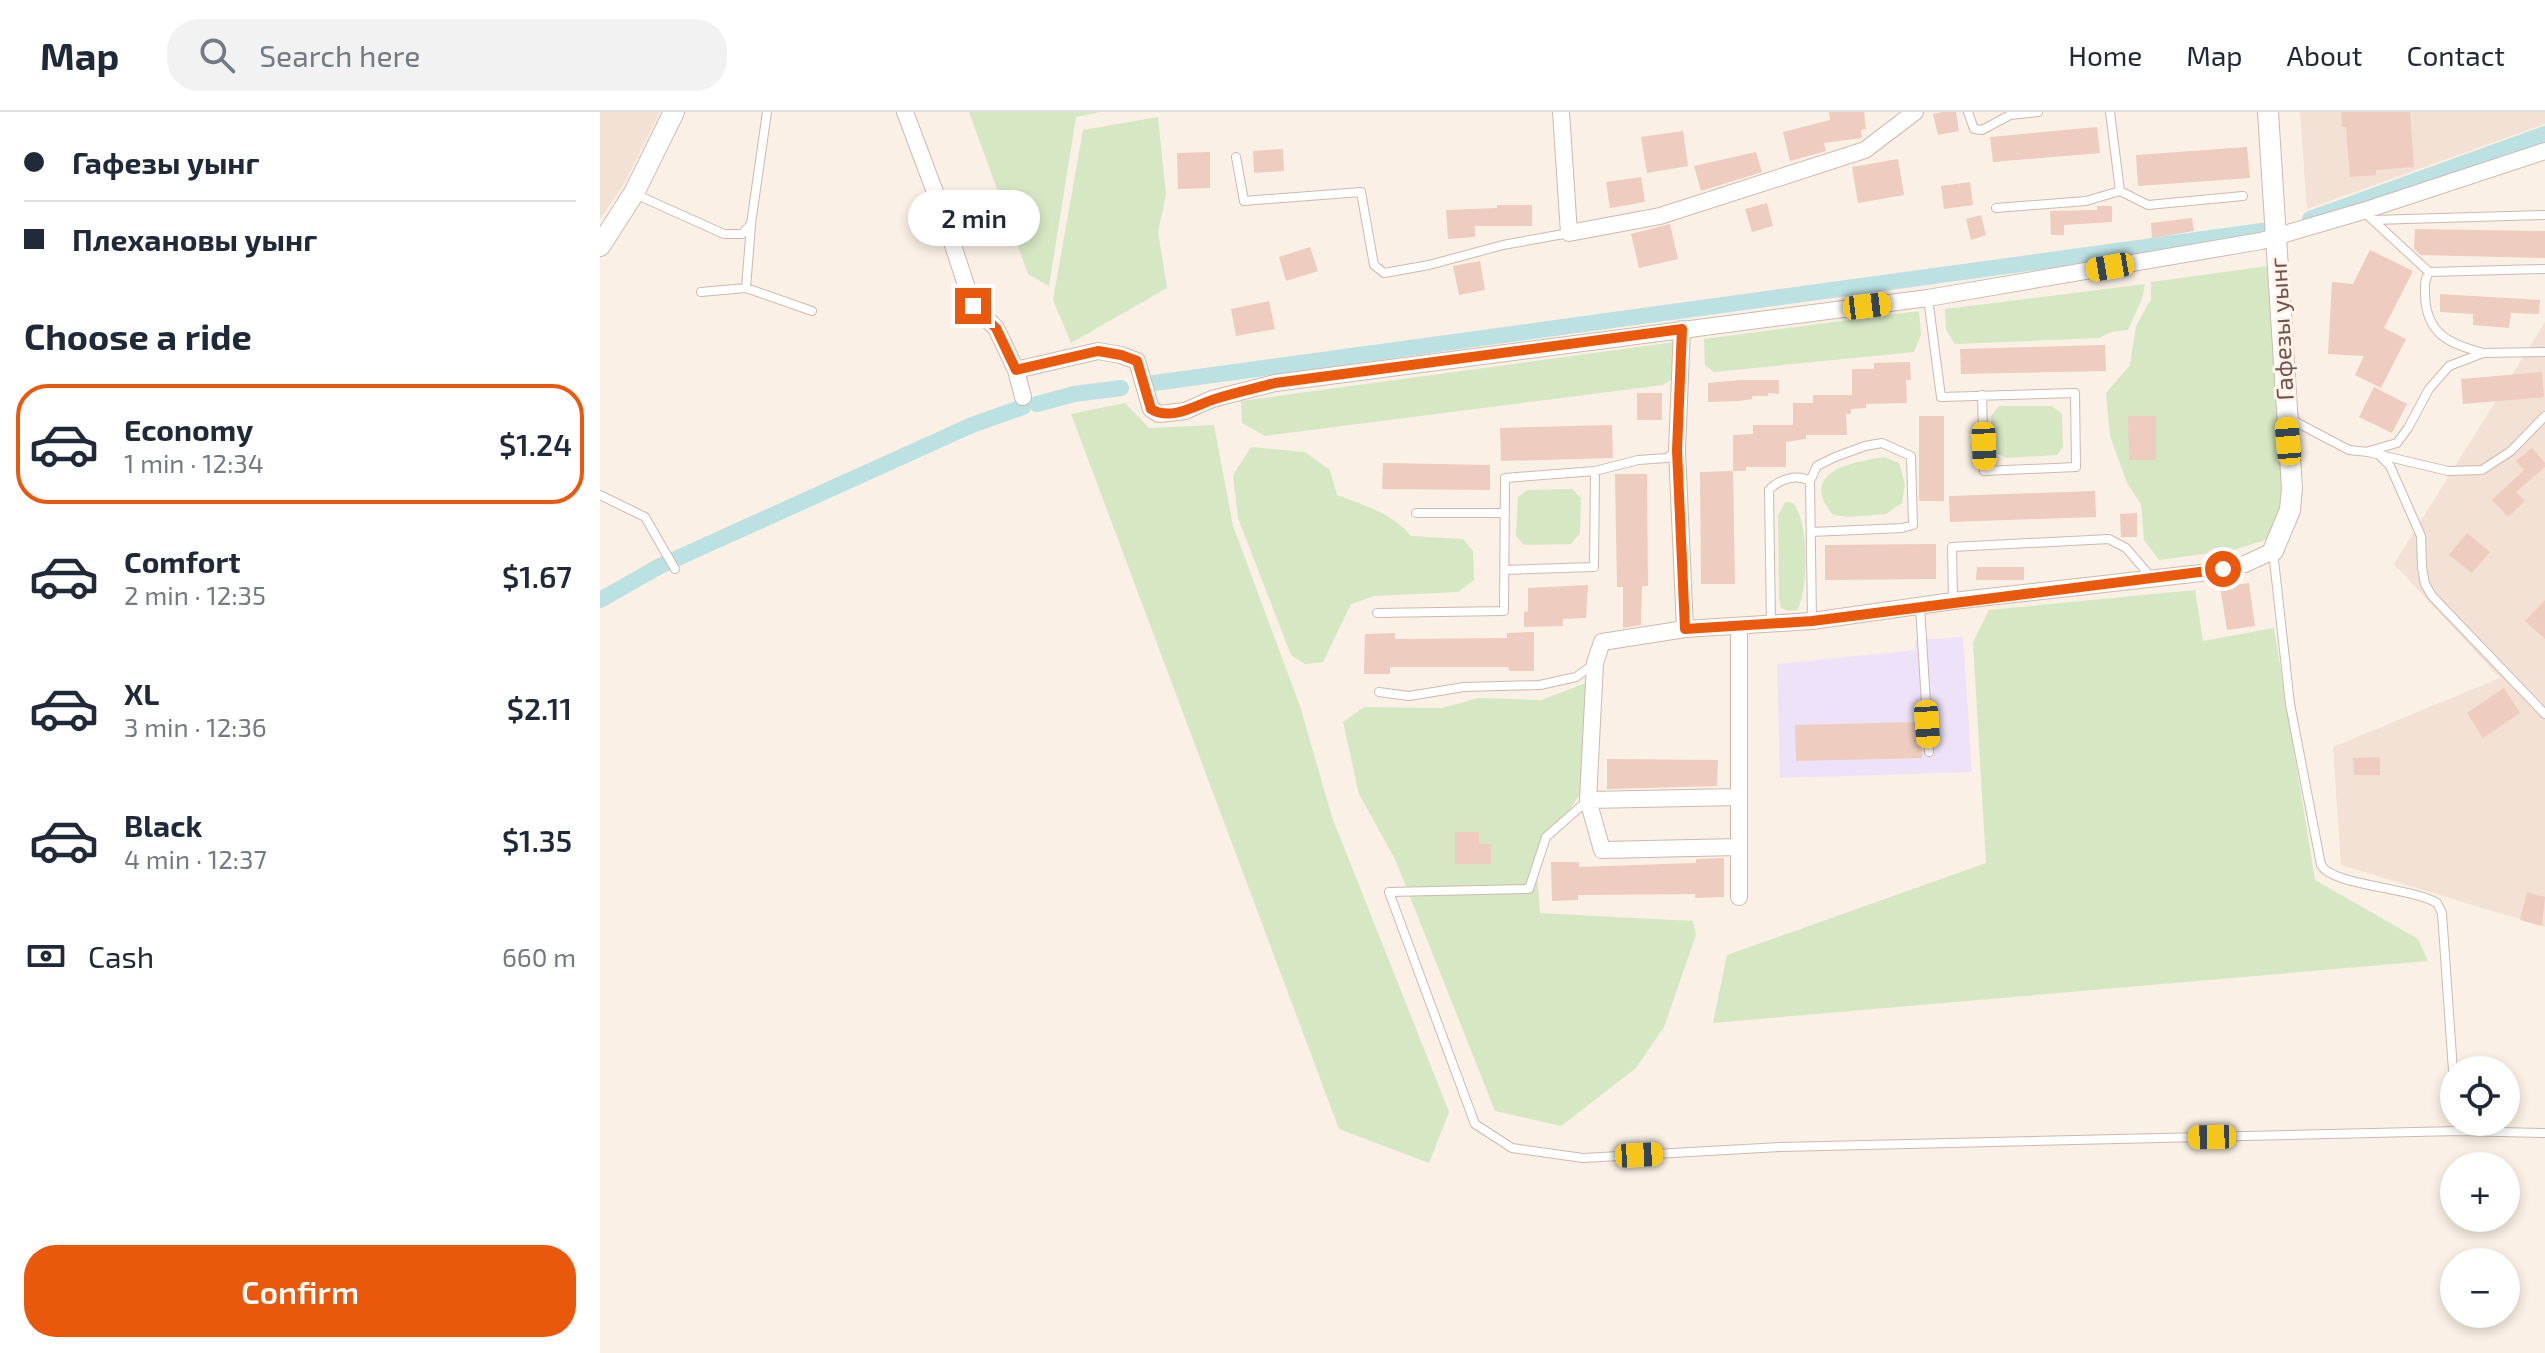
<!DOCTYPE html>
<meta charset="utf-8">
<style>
body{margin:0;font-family:"Exo 2",sans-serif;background:#f2f2f3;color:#1f2937;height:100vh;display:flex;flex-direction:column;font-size:30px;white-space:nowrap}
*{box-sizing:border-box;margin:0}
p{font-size:26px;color:#747a83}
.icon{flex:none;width:44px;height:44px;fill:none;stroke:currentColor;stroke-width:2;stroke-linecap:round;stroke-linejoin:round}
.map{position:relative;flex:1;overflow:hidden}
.sheet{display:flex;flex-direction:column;background:#fff;width:600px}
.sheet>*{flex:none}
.guide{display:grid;align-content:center;height:176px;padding:0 24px;background:#fff}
.controls{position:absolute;left:1840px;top:944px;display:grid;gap:16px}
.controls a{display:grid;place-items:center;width:80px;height:80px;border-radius:50%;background:#fff;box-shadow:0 4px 12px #0003;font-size:40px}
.end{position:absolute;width:36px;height:36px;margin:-18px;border:10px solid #ea580c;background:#fff;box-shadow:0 0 0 4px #fff}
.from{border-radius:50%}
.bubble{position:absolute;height:56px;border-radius:28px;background:#fff;box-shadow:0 4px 12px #0003;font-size:26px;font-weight:600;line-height:56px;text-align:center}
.car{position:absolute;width:24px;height:48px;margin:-24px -12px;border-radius:10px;box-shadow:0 0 6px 2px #0007;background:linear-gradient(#f5c518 24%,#345 0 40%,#f5c518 0 76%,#345 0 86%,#f5c518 0)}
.guide b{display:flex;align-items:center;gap:28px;height:76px;font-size:30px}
.guide b+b{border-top:2px solid #e0e1e3}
.guide i{width:20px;height:20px;background:#1f2937}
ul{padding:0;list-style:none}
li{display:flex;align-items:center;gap:24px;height:120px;margin:0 16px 12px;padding:0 8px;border:4px solid transparent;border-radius:32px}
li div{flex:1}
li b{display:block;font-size:30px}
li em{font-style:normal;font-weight:600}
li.selected{border-color:#ea580c}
li>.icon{width:72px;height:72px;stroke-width:1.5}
h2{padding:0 24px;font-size:36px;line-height:96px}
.pay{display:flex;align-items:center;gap:20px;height:88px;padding:0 24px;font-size:30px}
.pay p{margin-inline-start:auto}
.primary-button{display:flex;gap:16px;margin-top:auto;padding:16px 24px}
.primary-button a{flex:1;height:92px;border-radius:32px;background:#ea580c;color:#fff;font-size:32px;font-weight:600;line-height:92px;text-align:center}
header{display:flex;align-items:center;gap:48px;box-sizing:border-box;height:112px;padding:0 40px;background:#fff;border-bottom:2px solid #e0e1e3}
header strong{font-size:38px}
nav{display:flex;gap:44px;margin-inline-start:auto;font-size:28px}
.search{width:560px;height:72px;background:#f2f2f3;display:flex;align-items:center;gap:20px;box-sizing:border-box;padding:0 28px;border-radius:32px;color:#747a83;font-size:30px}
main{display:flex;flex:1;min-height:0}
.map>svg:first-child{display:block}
</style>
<header>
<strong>Map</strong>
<div class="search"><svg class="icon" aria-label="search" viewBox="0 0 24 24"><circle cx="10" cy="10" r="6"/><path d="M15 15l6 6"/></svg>Search here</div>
<nav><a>Home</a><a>Map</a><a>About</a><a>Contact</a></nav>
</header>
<main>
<section class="sheet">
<div class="guide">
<b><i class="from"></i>Гафезы уынг</b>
<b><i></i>Плехановы уынг</b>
</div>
<h2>Choose a ride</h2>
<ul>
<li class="selected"><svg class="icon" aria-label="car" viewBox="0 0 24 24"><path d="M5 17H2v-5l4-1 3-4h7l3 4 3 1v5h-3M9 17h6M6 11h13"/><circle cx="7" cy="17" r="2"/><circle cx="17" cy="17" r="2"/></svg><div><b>Economy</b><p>1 min · 12:34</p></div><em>$1.24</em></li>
<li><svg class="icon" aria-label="car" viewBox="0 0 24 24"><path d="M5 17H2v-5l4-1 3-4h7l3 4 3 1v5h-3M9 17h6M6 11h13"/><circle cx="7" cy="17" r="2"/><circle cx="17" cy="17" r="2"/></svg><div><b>Comfort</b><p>2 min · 12:35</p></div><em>$1.67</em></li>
<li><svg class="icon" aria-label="car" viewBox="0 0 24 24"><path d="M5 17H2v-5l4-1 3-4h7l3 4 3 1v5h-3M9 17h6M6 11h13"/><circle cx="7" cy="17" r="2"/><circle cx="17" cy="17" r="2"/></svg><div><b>XL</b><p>3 min · 12:36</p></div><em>$2.11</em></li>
<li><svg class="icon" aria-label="car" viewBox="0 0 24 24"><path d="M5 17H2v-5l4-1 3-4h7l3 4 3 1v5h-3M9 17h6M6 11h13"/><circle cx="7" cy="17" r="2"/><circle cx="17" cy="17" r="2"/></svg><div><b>Black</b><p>4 min · 12:37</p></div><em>$1.35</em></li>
</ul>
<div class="pay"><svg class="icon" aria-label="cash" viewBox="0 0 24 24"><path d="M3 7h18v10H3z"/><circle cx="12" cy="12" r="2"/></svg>Cash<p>660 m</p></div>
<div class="primary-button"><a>Confirm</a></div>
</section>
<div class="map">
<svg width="1945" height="1241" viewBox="0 0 1945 1241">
<rect width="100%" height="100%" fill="#faf0e5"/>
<path fill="#f2e1d4" d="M0,0h60l-36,72 -24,35z
M1700,0h245v12l-238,85z
M1945,210v605l-204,-62 -8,-118 167,-69 -106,-114z"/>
<path fill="#ede2f7" d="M1363,525l9,135 -192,6 -3,-114 138,-14v-10z"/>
<path fill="#d6e7c4" d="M369,0h132l-25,5 -27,169 -21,-12z
M558,5l8,78 -8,37 9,56 -96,55 -18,-43 30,-170z
M1676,153l24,225 -29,48 -37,12 -75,10 -15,-20 -3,-36 -14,-21 -17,-47 -4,-43 24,-28 6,-39 15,-27v-17z
M1545,172l-3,15 -14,31 -17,2 -12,6 -144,6 -9,-14 -1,-21z
M1319,199l2,24 -7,17 -200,20 -9,-7 -1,-26z
M1082,229v32l-19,12 -398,51 -23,-13 -1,-22z
M525,291l24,25 65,-3 19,101 67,180 32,111 117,295 -20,51 -90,-34 -268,-715z
M1399,294h53l10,8 1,33 -6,8 -51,3 -14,-7 -1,-35z
M651,335l54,5 25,18 7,25c27,10 55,18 74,41l52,3 10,12 1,29 -16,12 -84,4 -23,8 -28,58 -18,2 -14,-9 -53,-137 -5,-43z
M1284,345l15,6 6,22 -3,18 -16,11 -38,3 -15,-2c-36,-43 19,-53 51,-58z
M972,377l9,9 -1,35 -9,11 -47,1 -8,-9 2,-39 10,-7z
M1185,390l8,1c16,17 16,87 4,107l-9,1 -7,-3 -2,-9 -1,-83z
M1595,478l8,51 71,-13 41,252 103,59 10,22 -715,62 14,-68 259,-92 -13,-221 16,-32z
M986,571l5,95 -55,81 4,54 153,8 3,14 -32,92 -28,41 -75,58 -66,-15 -100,-252 -36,-65 -16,-72 21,-15 78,1 36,-10 63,2z"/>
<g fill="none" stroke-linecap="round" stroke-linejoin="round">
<path stroke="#bbe1e3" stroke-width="16" d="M1710,107l235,-85
M547,272l1122,-154
M437,292l37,-10 47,-6
M0,488l60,-34 312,-141 51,-18"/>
</g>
<path fill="#eeccbf" d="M1229,0h35l2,17 -5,1 1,8 -38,5 2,8 -36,10 -7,-29 47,-12z
M1342,0h14l3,19 -21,4 -5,-21z
M1741,0h69l4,55 -38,3v5l-26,2 -4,-50h-4z
M1497,15l3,26 -107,9 -3,-25z
M1083,19l5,35 -41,7 -6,-36z
M1647,35l3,31 -112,8 -2,-31z
M683,37l1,22 -30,2 -1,-22z
M610,40v36l-32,1 -1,-36z
M1156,40l6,20 -61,19 -7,-25z
M1298,47l6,36 -46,8 -6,-36z
M1041,65l4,25 -35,6 -4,-26z
M1370,70l3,23 -29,4 -3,-23z
M1167,91l6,23 -21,6 -7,-23z
M897,93h35v21h-57v11l-27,2 -2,-29 51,-2z
M1497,94h15v16l-48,3v10h-13l-1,-24 47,-1z
M1381,103l5,20 -15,5 -5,-21z
M1592,106l2,13 -42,7 -1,-15z
M1070,112l8,35 -39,9 -8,-34z
M1815,117l130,2v27l-124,-3 -7,-6z
M710,135l8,24 -32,10 -7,-24z
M1770,138l43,21 -29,57 22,11 -25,49 -26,-13 9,-19 -36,-2 4,-72 21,2z
M880,149l5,29 -26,5 -6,-29z
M1840,182l100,6 -1,14 -28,-1 -2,15 -36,-3v-11l-33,-2z
M669,189l6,28 -39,7 -5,-27z
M1505,233l1,26 -145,3 -1,-25z
M1310,250l1,18h-5l1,23 -41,1v4l-15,1v5h-5l1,21h-41v4l-20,3v25h-40v4h-13v-36l20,-1v-9h40v-22h20v-8h39v-26h22v-6z
M1942,260l2,25 -81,7 -2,-25z
M1141,268h38v14l-11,-1v3h-16v3l-13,2 -31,1v-19z
M1774,275l33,17 -15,29 -33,-16z
M1037,281h25v27h-25z
M1319,304h25v85h-25z
M1528,304h28v44h-27z
M1012,313l1,33 -112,3 -1,-33z
M1932,336l13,15v4l-29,25 9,9 -17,16 -16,-17 32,-30 -8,-9z
M783,351l107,2v25l-108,-1z
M1133,359l2,113h-34l-1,-112z
M1015,362h32l1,112h-6l-1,39 -18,3v-41h-6z
M1495,379l1,26 -146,5 -1,-26z
M1537,401v24h-16l-1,-23z
M1867,421l23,19 -18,21 -23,-18z
M1336,432v35l-111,1v-35z
M1377,455h47v13h-48z
M1649,471l6,43 -28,4 -7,-43z
M988,473l-2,33 -23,1v7l-39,1v-15l4,-1v-23z
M1945,488v39l-20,-18z
M934,520v39h-24l-2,-4h-118v7h-26l1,-40 30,-1v6l112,-1v-5z
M1904,576l16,25 -37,25 -16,-25z
M1320,610l2,36 -126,3 -1,-36z
M1780,645v18h-26l-1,-17z
M1007,647l111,1 -1,26 -110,3z
M855,720h24v12h12v20h-36z
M1124,746v39l-29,1v-4l-117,1v5l-26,1 -1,-39h28v5l117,-4v-4z
M1927,780l18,5 -3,29 -22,-6z"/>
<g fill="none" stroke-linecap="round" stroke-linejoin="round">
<g stroke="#cdb9af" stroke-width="10">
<path id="service" d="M1368,0l6,17 8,1 28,-15 28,-3
M1510,0l10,79 28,14 95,-9
M636,45l8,44 117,-9 13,73 10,8 45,-8 74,-20 66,-12
M35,82l89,40h18l9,-10 16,-112
M1396,96l90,-7 34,-10
M1763,99l66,61 116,-3
M1773,108l172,-5
M146,176l66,23
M101,180l45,-4 5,-63
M1328,186l13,99 134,-4 1,74 -92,4 -2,-76
M1883,241l62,-1
M1690,307l59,31 19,2 80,19 34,-1 29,-19 34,-35
M1769,339l28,-8 11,-15 21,-39 20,-23 34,-13c-34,-10 -56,-18 -58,-57 0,-9 -1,-16 4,-24
M1778,342l12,12 31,70 1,31 3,17 7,12 113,118
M0,383l45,22 30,52
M816,401h89
M1211,420l91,-4 11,-3 -2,-69 -29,-13 -17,3 -30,11 -18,9 -7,15 2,140
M1673,439l17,153 31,161c12,21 89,22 116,38l5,10 12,172
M905,458l89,-3 1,-96
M1353,489l-1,-54 157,-8 17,9 25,29
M1320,494l9,146
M777,501l127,-2 1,-133 90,-7 43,-11 29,-2 10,-8
M1171,511l-2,-133c9,-10 28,-17 41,-9
M779,580l30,4 55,-9 76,-2 36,-8 18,-13
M987,689l-41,36 -17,52 -140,3 86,232 37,24 71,10 198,-11 677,-16 87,2"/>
</g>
<g stroke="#cdb9af" stroke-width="18">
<path id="minor" d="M305,0l33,88 35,106 23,22 20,42
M961,0l8,121 91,-17 205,-66 50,-38
M1082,217l-5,121 8,179
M423,285l-7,-27 82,-19 23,4 16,6 14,48 8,5 26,-3 27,-12 63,-16 653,-85 333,-57 102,-30 182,-60
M1139,515v270
M988,688l150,-3
M1138,735l-136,3 -14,-50 7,-137 7,-21 83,-13 127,-8 141,-20 248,-28 44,-9 28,-13"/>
</g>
<g stroke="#cdb9af" stroke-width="22">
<path id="tertiary" d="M1668,0l24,376 -2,22 -17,41
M0,134l34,-53 40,-81"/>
</g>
<use href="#service" stroke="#fff" stroke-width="8"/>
<use href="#minor" stroke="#fff" stroke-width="16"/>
<use href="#tertiary" stroke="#fff" stroke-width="20"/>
</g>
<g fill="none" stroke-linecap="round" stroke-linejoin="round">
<path stroke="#ea580c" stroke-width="10" d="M373,194l23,22 20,42 82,-19 23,4 16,6 14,48c21,13 46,-5 67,-11 19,-6 38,-10 57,-15l407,-54 -5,121 8,179 127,-8 411,-52"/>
</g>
<g text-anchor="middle" stroke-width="6" stroke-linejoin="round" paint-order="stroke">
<g font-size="24" fill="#71554c" stroke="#fef4eb">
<text transform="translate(1682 217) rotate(-93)" y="8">Гафезы уынг</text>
</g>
</g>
</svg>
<div class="controls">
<a><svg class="icon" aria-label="locate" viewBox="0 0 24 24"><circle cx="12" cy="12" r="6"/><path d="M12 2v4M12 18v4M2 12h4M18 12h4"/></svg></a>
<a>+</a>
<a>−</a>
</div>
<i class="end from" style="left:1623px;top:457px"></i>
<i class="end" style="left:373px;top:194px"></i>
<div class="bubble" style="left:308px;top:78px;width:132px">2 min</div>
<i class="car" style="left:1510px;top:155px;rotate:260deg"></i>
<i class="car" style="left:1267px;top:194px;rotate:83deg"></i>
<i class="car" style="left:1688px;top:329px;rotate:355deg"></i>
<i class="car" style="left:1384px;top:334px;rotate:178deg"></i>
<i class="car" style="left:1327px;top:612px;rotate:176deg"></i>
<i class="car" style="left:1612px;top:1025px;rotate:269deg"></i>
<i class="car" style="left:1039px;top:1043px;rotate:87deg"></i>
</div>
</main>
